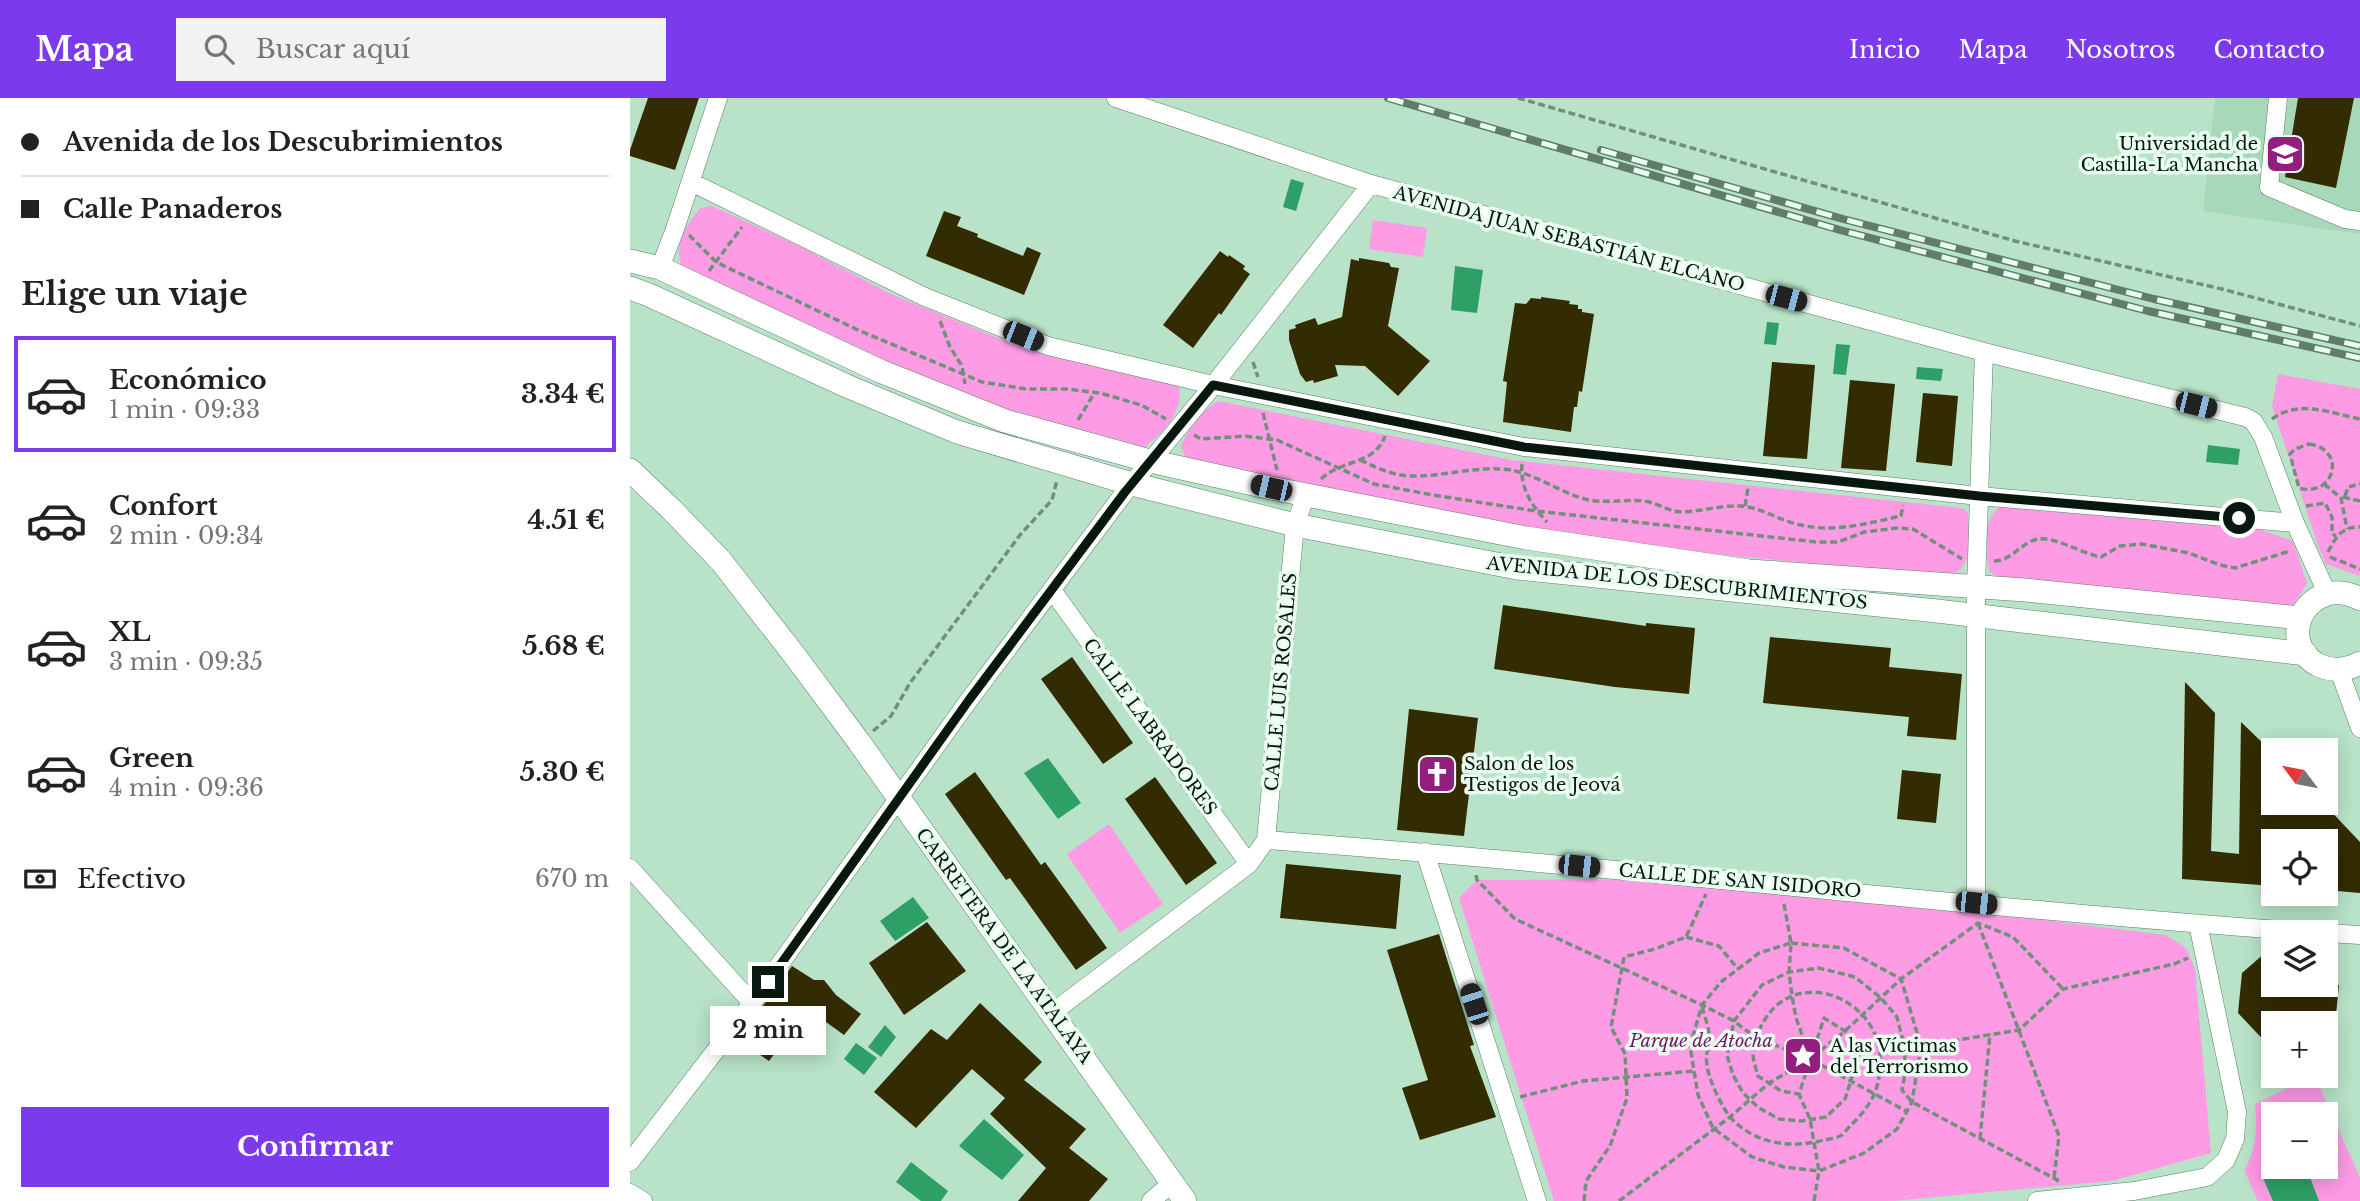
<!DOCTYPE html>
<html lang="es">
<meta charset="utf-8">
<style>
body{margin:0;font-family:"Libre Baskerville",serif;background:#f2f2f2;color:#222;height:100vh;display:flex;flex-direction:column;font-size:26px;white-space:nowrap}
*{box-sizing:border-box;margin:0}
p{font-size:23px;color:#767676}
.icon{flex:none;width:38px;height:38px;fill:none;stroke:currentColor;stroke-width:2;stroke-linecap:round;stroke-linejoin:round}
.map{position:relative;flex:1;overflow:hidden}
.details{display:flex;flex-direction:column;background:#fff;width:630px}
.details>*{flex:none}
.hud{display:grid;align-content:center;height:154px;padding:0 21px;background:#fff}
.needle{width:46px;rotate:302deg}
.buttons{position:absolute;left:1631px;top:640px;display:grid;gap:14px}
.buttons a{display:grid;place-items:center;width:77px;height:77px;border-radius:0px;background:#fff;box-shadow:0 4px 18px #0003;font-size:35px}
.end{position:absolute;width:32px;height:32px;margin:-16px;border:9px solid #08180e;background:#fff;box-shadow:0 0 0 4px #fff}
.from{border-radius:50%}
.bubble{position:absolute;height:49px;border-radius:0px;background:#fff;box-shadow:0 4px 18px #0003;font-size:23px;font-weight:700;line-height:49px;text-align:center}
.car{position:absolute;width:21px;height:42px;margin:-21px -10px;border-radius:9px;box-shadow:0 0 5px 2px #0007;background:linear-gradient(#222 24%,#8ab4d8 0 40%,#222 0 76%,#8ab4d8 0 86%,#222 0)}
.hud b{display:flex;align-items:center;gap:24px;height:66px;font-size:26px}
.hud b+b{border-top:2px solid #e0e0e0}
.hud i{width:18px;height:18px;background:#222}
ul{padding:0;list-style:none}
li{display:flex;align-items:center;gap:21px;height:116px;margin:0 14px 10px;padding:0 7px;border:4px solid transparent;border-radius:0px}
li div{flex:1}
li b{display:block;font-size:26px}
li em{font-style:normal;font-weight:700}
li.active{border-color:#7c3aed}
li>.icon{width:63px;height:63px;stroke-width:1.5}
h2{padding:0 21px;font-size:32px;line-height:84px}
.pay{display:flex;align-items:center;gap:18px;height:77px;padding:0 21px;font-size:26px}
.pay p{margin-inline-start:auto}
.cta{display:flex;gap:14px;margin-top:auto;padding:14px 21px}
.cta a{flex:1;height:80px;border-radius:0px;background:#7c3aed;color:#fff;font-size:28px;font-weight:700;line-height:80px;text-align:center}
header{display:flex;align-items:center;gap:42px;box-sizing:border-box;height:98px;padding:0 35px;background:#7c3aed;color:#fff}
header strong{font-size:33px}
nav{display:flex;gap:38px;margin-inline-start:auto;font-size:24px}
.search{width:490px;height:63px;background:#f2f2f2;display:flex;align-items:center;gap:18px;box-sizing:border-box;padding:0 24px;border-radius:0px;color:#767676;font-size:26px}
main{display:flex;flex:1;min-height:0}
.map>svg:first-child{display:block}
</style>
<header>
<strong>Mapa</strong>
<div class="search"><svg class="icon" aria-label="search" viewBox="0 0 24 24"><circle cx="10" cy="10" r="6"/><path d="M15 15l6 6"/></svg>Buscar aquí</div>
<nav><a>Inicio</a><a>Mapa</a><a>Nosotros</a><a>Contacto</a></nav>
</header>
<main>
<section class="details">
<div class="hud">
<b><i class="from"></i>Avenida de los Descubrimientos</b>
<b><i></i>Calle Panaderos</b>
</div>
<h2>Elige un viaje</h2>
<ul>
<li class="active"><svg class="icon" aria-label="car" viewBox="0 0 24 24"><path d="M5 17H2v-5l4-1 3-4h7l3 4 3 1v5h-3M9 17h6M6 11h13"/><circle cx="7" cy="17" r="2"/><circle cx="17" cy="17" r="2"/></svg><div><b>Económico</b><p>1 min · 09:33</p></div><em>3.34 €</em></li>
<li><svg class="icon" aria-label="car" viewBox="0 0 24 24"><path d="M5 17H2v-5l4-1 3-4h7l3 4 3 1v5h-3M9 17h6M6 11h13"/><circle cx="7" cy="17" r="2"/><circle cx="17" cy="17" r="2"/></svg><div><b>Confort</b><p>2 min · 09:34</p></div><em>4.51 €</em></li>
<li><svg class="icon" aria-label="car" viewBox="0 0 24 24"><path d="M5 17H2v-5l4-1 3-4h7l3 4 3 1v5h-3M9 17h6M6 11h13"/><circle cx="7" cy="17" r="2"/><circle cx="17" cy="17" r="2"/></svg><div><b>XL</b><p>3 min · 09:35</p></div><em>5.68 €</em></li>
<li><svg class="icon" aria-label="car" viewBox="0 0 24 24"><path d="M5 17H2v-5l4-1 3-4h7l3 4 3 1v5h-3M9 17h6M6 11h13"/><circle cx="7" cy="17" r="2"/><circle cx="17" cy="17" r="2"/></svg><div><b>Green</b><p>4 min · 09:36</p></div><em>5.30 €</em></li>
</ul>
<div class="pay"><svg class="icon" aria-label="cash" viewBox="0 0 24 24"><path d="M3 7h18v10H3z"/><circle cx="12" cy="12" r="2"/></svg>Efectivo<p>670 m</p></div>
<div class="cta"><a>Confirmar</a></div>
</section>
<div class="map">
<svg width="1730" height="1103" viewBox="0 0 1730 1103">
<rect width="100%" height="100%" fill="#b8e3c8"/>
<path fill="#a6d8b9" d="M1585,0h145v136l-157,-23z"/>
<path fill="#fd9be4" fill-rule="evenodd" d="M82,108l85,39 96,50 120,49 30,10 126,28 10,5c4,26 -16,46 -36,61l-126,-32 -101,-39 -233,-107c-11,-24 2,-43 17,-62z
M743,122l54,8 -4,29 -54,-8z
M1648,276l82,15v187l-34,-12 -9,-21 -45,-137z
M588,303l294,59 449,48 7,4c0,26 8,50 -17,64l-218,-20 -202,-26 -338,-69 -8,-5 -4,-10c7,-17 21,-35 37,-45z
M1370,409l262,23 31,11 14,42 -15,25 -288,-27 -15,-10c-2,-21 -8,-51 11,-64z
M479,726l54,80 -43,29 -53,-79z
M1084,781l452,56 20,13 9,21 16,184 -99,28 -219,20h-339l-95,-303 18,-18z
M1683,978h2l45,102v23h-102l-14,-31c13,-22 13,-41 11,-66zM1643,1017h53v52h-53z"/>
<path fill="#2e9f66" d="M661,81l13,4 -8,28 -13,-4z
M825,168l28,4 -6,43 -26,-3z
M1137,224l12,1 -3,22 -12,-1z
M1206,246l14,1 -4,30 -13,-1z
M1287,269l26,2 -2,12 -25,-2z
M1578,347l32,4 -2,16 -32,-3z
M418,660l33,45 -23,16 -34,-46z
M283,799l16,21 -34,23 -15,-20z
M255,927l11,12 -15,20 -13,-10z
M226,945l21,15 -13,17 -20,-16z
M354,1021l40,36 -22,25 -43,-34z
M281,1064l37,29 -7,10h-20l-25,-19z
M1657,1069h19l13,34h-46l-10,-23z"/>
<path fill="#332b01" d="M18,0h51l-24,72 -45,-14v-6z
M1668,0h56l-18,90 -51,-11z
M314,113l17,6 -4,9 21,8 -1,3 46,19 4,-9 14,6 -17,42 -98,-39z
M590,153l8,6 1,-2 16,11 -2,3 7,5 -29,41 -2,-2 -26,35 -30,-23z
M729,160l30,5 2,4 8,1 -11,58 42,35 -32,35 -33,-30 -30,-1 3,11 -24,7 -1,-3 -7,2 -6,-8 -11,-34v-10l7,-2 -1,-3 20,-7 3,7 24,-8 9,-58 8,2z
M911,199l29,4 -1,3 9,1v4h4v3l12,2 -12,78 -3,-1 -2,16h-3l-3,25 -68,-10 4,-40 -4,-1 12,-78 11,1 5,-6 10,1z
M1142,264l43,3 -8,94 -44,-3z
M1220,282l45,4 -9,87 -45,-3z
M1293,295l35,3 -6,70 -36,-4z
M873,507l143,21v-3l49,5 -6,66 -74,-7 -121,-18z
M1140,539l121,11 -2,19 73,7 -6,66 -49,-4 2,-19 -146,-14z
M442,559l61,86 -30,21 -62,-85z
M1555,584l30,31 -4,138 28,3 2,-132 29,28v49h3v4l51,1 36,38v51l-34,-3v-54l-53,-4v54l-91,-7z
M779,611l69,9 -14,118 -67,-6z
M1272,672l39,4 -5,49 -39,-4z
M345,674l66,93 4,-3 62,86 -31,22 -66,-92 -4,2 -61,-86z
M525,679l62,86 -31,22 -61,-86z
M656,766l115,11 -5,54 -116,-11z
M297,824l39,49 -62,44 -35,-52z
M809,836l35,111 -4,1 26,71 -76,23 -18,-52 26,-8 -41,-130z
M1643,848v39h66l-4,39h-62v26l-35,-37 4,-40z
M162,868l22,14h10l12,15 25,19 -17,21 -36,-26 -39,52 -31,-21z
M350,905l62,59 -18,18 62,49 -17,19 39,31 -19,22h-71l28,-33 -56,-54 15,-16 -33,-29 -56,59 -42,-36 57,-63 16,11z"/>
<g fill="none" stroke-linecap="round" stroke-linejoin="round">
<g stroke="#587f67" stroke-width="19">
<path id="minor" d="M486,0l255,86 613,168 261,65 8,4 10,16 32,86 32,70
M1648,0l-9,89 76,32 15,2
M61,84l234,115 123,49 165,39 311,62 455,49 316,27
M30,170l15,-39 43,-131
M422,492l197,274
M1709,572l21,58
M636,742l29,-315 11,-30
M795,754l112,349
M0,770l122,135
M1346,805v-316l8,-235
M1696,835l34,2
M422,915l197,-149 17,-24c352,26 703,68 1055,93
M0,1064l122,-159 217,-303 156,-208 83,-100 163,-208
M0,1095l13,8
M521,1103l21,-18
M1407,1103l97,-10 73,-14 19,-17 9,-21 2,-27 -39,-188"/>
</g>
<g stroke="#587f67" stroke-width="24">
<path id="tertiary" d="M0,163l30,7 220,103 125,50 145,40 121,27 255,50 223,33 276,19 275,28
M0,190l19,7 200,92 108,45 175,52 163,41 222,43 420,43 369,43
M0,372l42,40 49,51 74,95 64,86 326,459
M1730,501c-50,-27 -87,41 -42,66 15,7 28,5 42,-2"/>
</g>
<path stroke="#70907c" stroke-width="3.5" stroke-dasharray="7 3.5" stroke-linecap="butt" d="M888,0l497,143 207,48 138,37
M59,137l25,25 10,6 134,64 124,52 44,7h41l33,4 41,12 25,14
M79,173l33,-44
M310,223l10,26 12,19 3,18
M623,264l5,15
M633,315l14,57
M1642,321c27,-20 58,-6 88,0
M448,322l17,-28
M564,337l7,4 44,-3 32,4 97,44 59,11 103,16 280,31h22l26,-10 33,-4 16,1 49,30
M1679,346c38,5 26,54 -10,44l-9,-34 5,-5z
M730,362c17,8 32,15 50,16 34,1 67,-11 101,-6 26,5 48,22 74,29 19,5 38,0 58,2 14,1 25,11 40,11 20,-1 38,-7 58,-6 22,2 39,15 60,19 33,8 68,-2 100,-9l2,-11
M892,366c-2,24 9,41 25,58
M691,381c19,-19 54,-14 64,-43
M1694,386l17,14 6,31
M1715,398l3,-9 12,-3
M1713,399l17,4
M1115,408l3,-18
M1676,408l19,-3 7,14v17l4,2
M1698,454c8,-15 13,-25 32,-25
M1700,459l30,12
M1364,463c18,0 27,-19 44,-22 16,-3 45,15 63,18l19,-11 22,-2 47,9 31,12 15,3 55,-17
M243,633l18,-15 19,-33 110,-148 32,-35 5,-20
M846,777l1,5 38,39 187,86 32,16 21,16 55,22 96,52
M1154,806l7,39 -2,29 3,24 4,22 14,39
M1348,825l81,213 -5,42
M1056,839l33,9 19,23
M1161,845l53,5 57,31 20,67 -9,56 -15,27 -33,24 -45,18 -35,-4 -32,-10 -39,-29 -15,-33 -8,-49 12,-41 19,-23 38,-29z
M1072,909c2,8 6,17 7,26 1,10 -4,21 -2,32 1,13 15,43 24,53 24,26 60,31 93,22 5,-1 12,-2 16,-4 4,-2 8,-8 11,-11 22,-21 31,-40 29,-71 -5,-57 -84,-88 -116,-33 -5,9 -10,17 -11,29 -1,8 3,18 5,26l23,15 18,3
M1291,948l98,-16 44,-41 111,-25 14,-6
M890,999l63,-16 111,-10
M1350,1041l10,-105
M954,1103l2,-20 24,-35 17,-48 -2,-44 -14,-27 13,-70 31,-8 31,-12 20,-43
M989,1103l111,-84 39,-34 41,-24 35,-28 56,-52 77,-56 35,14 50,52
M1184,1103l5,-30 -9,-52 -11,-25 25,-76 21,13 14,24 -14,44 -19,18 -24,4 -23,-2 -20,-11 -16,-15 -10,-18 -6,-20 7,-34 28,-36 27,-13 30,-4 36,9 26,21 16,19 6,24 3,27 -4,22 10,12 149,80"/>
<use href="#minor" stroke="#fff" stroke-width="18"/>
<use href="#tertiary" stroke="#fff" stroke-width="23"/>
<g stroke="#607d6b" stroke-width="8">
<path id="rail" d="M758,0l452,132 308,81 212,47
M971,52l242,69 311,80 206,47"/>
</g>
<use href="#rail" stroke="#e9fef0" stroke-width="5" stroke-dasharray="16" stroke-linecap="butt"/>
</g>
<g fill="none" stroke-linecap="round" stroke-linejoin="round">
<path stroke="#08180e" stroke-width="9" d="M138,884l201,-282 156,-208 88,-107 311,62 455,49 260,22"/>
</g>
<defs>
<g id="university-square" transform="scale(2.0125)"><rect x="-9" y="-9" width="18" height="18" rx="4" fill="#921f7e" stroke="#e9fef0"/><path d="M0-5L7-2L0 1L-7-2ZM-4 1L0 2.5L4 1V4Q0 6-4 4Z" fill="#fff"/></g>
<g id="church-square" transform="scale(2.0125)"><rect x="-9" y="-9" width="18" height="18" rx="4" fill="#921f7e" stroke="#e9fef0"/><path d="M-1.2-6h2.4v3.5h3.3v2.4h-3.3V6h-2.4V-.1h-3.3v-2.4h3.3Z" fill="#fff"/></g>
<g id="sight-square" transform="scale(2.0125)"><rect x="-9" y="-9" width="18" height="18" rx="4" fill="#921f7e" stroke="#e9fef0"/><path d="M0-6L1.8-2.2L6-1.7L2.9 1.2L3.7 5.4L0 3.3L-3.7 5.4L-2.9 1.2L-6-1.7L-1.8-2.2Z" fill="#fff"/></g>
</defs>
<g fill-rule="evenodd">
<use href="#university-square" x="1655" y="56"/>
<use href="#church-square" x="807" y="676"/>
<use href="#sight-square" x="1173" y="958"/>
</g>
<g text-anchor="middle" stroke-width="7" stroke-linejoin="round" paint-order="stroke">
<g font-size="18" fill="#08180e" stroke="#e9fef0" text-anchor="start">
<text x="1628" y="52" text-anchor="end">Universidad de<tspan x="1628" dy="21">Castilla-La Mancha</tspan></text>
<text x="834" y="672">Salon de los<tspan x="834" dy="21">Testigos de Jeová</tspan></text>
<text x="1200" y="954">A las Víctimas<tspan x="1200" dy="21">del Terrorismo</tspan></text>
</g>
<g font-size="18" fill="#08180e" stroke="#e9fef0">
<text transform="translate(939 141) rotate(15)" y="6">AVENIDA JUAN SEBASTIÁN ELCANO</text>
<text transform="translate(1047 485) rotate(6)" y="6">AVENIDA DE LOS DESCUBRIMIENTOS</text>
<text transform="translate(651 584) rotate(-85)" y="6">CALLE LUIS ROSALES</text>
<text transform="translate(520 629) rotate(54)" y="6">CALLE LABRADORES</text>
<text transform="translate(1110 783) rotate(5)" y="6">CALLE DE SAN ISIDORO</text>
<text transform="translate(374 848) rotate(54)" y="6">CARRETERA DE LA ATALAYA</text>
</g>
<g font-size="18" font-style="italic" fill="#771666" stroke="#e9fef0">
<text x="1071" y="949">Parque de Atocha</text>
</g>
</g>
</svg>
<div class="buttons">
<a><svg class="needle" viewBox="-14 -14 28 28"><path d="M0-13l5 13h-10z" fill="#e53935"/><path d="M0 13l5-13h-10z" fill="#767676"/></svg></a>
<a><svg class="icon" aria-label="locate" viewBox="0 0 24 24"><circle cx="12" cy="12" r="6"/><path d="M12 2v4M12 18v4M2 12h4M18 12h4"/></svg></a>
<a><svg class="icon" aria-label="layers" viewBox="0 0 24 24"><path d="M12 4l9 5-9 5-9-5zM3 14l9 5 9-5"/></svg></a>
<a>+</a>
<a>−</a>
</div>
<i class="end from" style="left:1609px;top:420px"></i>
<i class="end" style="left:138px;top:884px"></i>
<div class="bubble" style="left:80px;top:908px;width:116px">2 min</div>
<i class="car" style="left:1156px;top:200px;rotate:105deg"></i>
<i class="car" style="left:393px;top:238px;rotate:112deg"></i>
<i class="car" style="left:1566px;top:307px;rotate:104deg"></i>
<i class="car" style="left:641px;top:390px;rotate:283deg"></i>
<i class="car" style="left:949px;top:768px;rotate:96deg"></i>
<i class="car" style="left:1346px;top:805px;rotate:96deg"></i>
<i class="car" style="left:844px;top:906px;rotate:342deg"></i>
</div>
</main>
